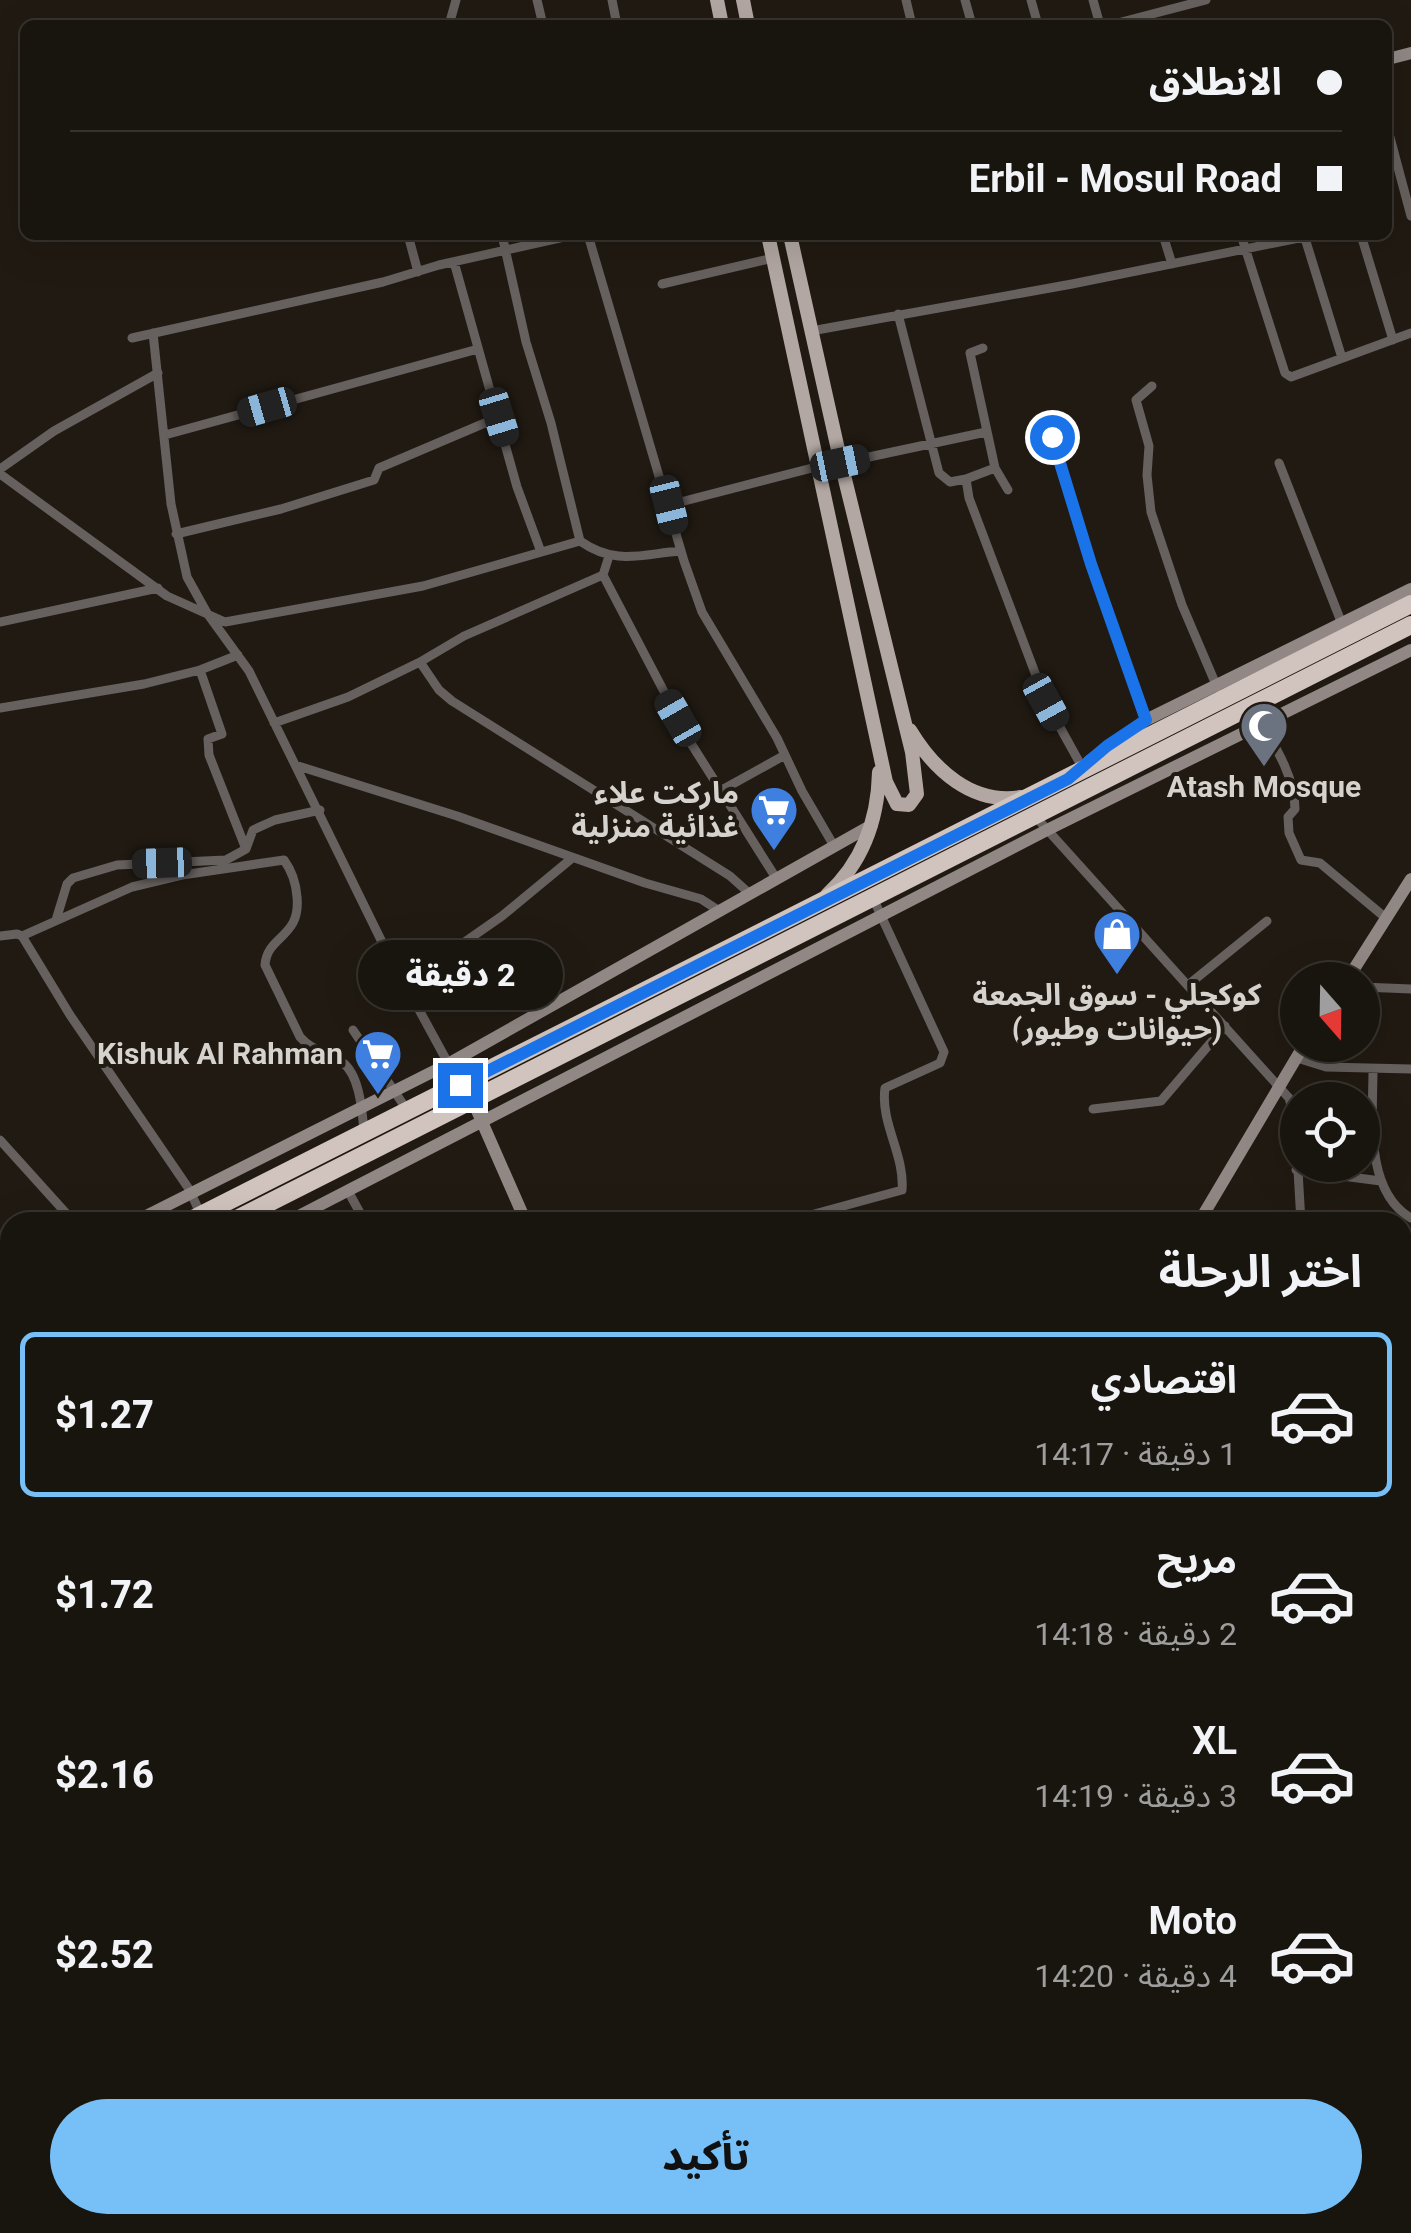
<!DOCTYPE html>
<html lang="ar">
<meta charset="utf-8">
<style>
body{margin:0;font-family:Roboto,"Noto Sans Arabic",sans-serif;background:#25211c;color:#f1f3f6;direction:rtl;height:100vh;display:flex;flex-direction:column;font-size:38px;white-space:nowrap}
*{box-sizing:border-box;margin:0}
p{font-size:32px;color:#9f9e9e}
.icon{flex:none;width:55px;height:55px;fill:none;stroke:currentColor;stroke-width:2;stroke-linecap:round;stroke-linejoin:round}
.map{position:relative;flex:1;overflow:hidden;direction:ltr}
.side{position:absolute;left:0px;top:1212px;width:1412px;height:1022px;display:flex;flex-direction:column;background:#18140e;border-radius:30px 30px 0 0;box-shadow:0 10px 40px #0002,0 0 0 2px #36332e;direction:rtl}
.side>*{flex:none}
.banner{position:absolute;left:20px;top:20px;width:1372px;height:220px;border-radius:15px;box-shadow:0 10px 40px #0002,0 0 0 2px #36332e;direction:rtl;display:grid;align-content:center;height:220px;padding:0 50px;background:#18140e}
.needle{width:65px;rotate:160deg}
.fabs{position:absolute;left:1280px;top:962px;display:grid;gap:20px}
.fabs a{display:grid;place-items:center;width:100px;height:100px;border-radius:50%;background:#18140e;box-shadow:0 10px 40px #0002,0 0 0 2px #36332e;font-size:50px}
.end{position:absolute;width:45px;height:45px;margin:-22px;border:12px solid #1a73e8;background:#fff;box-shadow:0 0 0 5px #fff}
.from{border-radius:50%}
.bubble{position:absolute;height:70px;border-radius:35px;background:#18140e;box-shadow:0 10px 40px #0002,0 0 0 2px #36332e;font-size:32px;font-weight:800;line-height:70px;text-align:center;direction:rtl}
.car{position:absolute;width:30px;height:60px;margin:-30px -15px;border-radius:12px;box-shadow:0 0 8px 2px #0007;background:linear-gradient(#222 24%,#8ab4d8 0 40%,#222 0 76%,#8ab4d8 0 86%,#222 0)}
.banner b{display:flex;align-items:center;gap:35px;height:95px;font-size:38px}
.banner b+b{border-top:2px solid #36332e}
.banner i{width:25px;height:25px;background:#f1f3f6}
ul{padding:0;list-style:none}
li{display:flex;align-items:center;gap:30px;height:165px;margin:0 20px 15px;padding:0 30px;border:5px solid transparent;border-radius:15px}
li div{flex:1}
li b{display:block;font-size:38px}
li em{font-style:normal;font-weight:800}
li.active{border-color:#76c0f7}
li>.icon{width:90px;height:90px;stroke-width:1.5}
h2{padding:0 50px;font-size:45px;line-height:120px}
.cta{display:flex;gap:20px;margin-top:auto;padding:20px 50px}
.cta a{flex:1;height:115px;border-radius:60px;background:#76c0f7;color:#111;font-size:40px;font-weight:800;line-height:115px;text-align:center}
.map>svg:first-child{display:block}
</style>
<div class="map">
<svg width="1411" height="2233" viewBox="0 0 1411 2233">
<rect width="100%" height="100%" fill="#201a12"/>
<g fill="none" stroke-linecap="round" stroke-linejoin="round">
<path stroke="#1f5fa3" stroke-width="2.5" d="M0,2202l10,20
M11,2225l1,8"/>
<path stroke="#66605e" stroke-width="9" d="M537,0l6,25
M612,0l5,25
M906,0l6,25
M965,0l7,25
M1031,0l7,25
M1093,0l7,25
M449,25l7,-25
M1110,25l96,-25
M1388,130l23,86
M408,235l10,37
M502,235l24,107 25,81 29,118c36,25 61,13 101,10
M588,235l96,326 18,51 75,126 25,53 32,55
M1163,235l9,29
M1241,235l44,138 6,4 120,-44
M1304,235l38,123
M1361,235l32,105
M454,262l63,225 24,65
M662,284l111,-26
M898,314l41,159 11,9 16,-3 3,19 77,204 36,65
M811,331l261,-47 242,-49
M153,333l18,171 16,73 20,36 42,58 132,269 79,145
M132,338l251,-56 56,-17 134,-30
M983,348l-13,5 25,115 13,22
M1152,386l-16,14 13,46 -2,29 4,37 31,93 35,82
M1046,430l6,7 31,102 63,181
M165,435l313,-86
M841,463l145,-31
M1279,463l63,161
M0,469l54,-38 104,-58
M0,474l167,122 58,26 198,-36 157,-45
M966,479l29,-11
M669,505l147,-38
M176,534l105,-25 93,-29 5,-12 120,-51
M609,556l-6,19 89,170 84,133
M603,575l-139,61 -44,26 19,28 13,11 278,175 19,17
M0,622l158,-34
M238,655l-38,15 22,64 -14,5 1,16 37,94
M1252,706c17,31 43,67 43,103l-7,8 1,16 12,27 19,3 67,56
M0,708l144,-24 56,-14
M274,723l74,-26 72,-35
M295,765l162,51 188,67 56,16 17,11
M720,791l65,-36
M1034,815l255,283 6,21 6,103
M56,920l11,-36 6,-6 44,-13 109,-5 20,-11 7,-19 22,-10 45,-10
M0,936l17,-2 5,2 110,-49 50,-12 102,-15c8,11 12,23 13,37 4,41 -30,38 -32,68l35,72c12,14 28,15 42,25 18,13 20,49 22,69
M22,936l48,79 119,174 12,26
M406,983l96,-67 69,-57
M1188,985l79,-64
M1362,987l49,2
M353,1030l54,80
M1297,1058l29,9 85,2
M1373,1069c0,46 -9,122 38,149
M1093,1109l68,-8 64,-75
M0,1140l74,82
M1296,1170l85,11
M348,1191l17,31
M785,1222l117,-32c3,-35 -22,-67 -17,-102l55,-25 4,-11 -72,-156
M1402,1307h9
M1402,1422l9,-1
M0,1445l10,-9
M0,1509l10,36
M1402,1625l9,2
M0,1736h10
M1402,1751l9,-3
M0,1886l10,-1
M1402,1982l9,2
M1402,2168l9,2
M180,2225l6,8
M274,2225l15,3 49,-3
M396,2225l44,8
M1073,2225l1,8
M713,2233l25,-8
M978,2233v-8"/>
<path stroke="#918885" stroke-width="12" d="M1388,59l23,-6
M1089,761l57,-41 265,-131
M1347,980l64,-101
M472,1099l54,123
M134,1222l314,-158 424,-239
M287,1222l762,-393 362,-179
M1199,1222l105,-177
M0,1291l10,-5
M0,1369l10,-5
M1328,2225l13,8
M193,2233l13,-8"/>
<path stroke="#b2a7a2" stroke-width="14" d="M717,0l5,25
M743,0l5,25
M768,235l118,547 11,22 12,1 8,-11 -5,-42 -71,-289 -51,-228
M910,730c24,40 62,75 111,67
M827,895c36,-33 51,-74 52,-123"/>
<path stroke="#d1c3be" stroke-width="18" d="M187,1222l1224,-618
M231,1222l1180,-597
M0,1317l10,-5
M0,1341l10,-5"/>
</g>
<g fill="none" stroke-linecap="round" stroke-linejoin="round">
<path stroke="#1a73e8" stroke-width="12" d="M460,1085l608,-306 39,-33 39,-26 -55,-156 -39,-127"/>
</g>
<defs>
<g id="mosque-pin" transform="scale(2.5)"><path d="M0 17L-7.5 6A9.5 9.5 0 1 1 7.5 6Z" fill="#6b7280" stroke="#201a12"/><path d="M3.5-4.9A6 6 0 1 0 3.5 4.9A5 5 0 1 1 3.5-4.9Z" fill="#fff"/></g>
<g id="supermarket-pin" transform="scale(2.5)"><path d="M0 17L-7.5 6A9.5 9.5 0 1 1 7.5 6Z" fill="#3f7fe0" stroke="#201a12"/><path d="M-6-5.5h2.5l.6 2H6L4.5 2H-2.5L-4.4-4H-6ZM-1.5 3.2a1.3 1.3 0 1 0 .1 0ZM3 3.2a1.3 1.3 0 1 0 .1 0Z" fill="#fff"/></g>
<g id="shop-pin" transform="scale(2.5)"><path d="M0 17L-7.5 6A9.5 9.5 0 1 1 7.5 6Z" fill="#3f7fe0" stroke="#201a12"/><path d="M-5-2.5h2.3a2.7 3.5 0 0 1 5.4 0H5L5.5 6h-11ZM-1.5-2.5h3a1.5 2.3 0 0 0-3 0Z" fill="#fff"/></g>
</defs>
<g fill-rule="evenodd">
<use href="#mosque-pin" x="1264" y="726"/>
<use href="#supermarket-pin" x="774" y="810"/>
<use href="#shop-pin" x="1117" y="934"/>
<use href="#supermarket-pin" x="378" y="1054"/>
</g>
<g text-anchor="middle" stroke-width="8" stroke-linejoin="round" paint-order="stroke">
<g font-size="30" font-weight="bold" fill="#d6d2cd" stroke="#201a12">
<text x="1264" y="797">Atash Mosque</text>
<text x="739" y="803" text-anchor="end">ماركت علاء<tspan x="739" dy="34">غذائية منزلية</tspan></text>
<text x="1117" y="1005">كوكجلي - سوق الجمعة<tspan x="1117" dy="34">(حيوانات وطيور)</tspan></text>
<text x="343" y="1064" text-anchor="end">Kishuk Al Rahman</text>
</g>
</g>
</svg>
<div class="fabs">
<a><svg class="needle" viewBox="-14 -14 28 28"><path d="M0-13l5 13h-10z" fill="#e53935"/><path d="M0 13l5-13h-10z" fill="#9f9e9e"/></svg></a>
<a><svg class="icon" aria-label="locate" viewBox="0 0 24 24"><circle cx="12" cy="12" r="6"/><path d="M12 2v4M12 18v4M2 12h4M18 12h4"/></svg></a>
</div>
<i class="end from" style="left:1052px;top:437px"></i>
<i class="end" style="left:460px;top:1085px"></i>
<div class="bubble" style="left:358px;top:940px;width:205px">2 دقيقة</div>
<i class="car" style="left:267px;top:407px;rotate:254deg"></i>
<i class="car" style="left:499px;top:417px;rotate:163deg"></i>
<i class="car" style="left:840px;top:463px;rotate:78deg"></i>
<i class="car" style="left:669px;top:505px;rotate:166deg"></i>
<i class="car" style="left:1046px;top:702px;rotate:151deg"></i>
<i class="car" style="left:678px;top:718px;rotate:330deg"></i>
<i class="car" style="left:162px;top:863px;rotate:268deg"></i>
<div class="banner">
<b><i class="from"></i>الانطلاق</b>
<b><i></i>Erbil - Mosul Road</b>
</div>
<section class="side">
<h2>اختر الرحلة</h2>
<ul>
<li class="active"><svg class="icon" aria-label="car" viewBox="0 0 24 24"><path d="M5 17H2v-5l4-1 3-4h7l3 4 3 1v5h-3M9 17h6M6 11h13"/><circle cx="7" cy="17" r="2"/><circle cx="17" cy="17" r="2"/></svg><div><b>اقتصادي</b><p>1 دقيقة · 14:17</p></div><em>$1.27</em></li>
<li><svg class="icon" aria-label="car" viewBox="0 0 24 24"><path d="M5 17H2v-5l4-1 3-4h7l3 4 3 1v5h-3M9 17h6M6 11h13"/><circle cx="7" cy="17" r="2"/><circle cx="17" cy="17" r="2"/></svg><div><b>مريح</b><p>2 دقيقة · 14:18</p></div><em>$1.72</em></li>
<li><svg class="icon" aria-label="car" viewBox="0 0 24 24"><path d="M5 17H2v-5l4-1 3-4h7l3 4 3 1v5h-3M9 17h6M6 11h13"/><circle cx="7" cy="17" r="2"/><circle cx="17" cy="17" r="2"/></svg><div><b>XL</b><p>3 دقيقة · 14:19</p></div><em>$2.16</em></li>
<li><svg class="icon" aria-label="car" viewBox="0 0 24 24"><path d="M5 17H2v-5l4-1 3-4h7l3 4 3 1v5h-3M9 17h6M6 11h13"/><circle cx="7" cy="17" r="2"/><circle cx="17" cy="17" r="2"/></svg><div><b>Moto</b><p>4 دقيقة · 14:20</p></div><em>$2.52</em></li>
</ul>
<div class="cta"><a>تأكيد</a></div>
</section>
</div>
